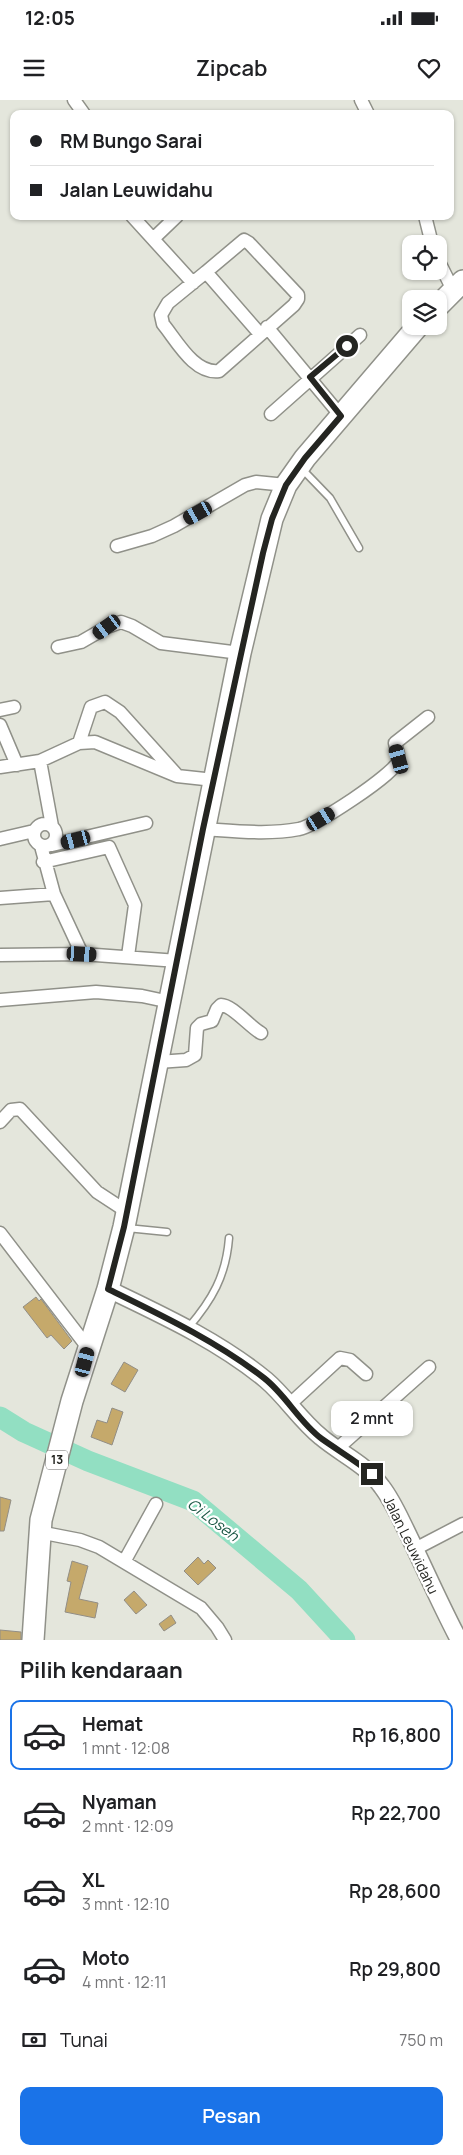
<!DOCTYPE html>
<html lang="id">
<meta charset="utf-8">
<style>
body{margin:0;font-family:Manrope,sans-serif;background:#f6f6f6;color:#202124;height:100vh;display:flex;flex-direction:column;font-size:19px;white-space:nowrap}
*{box-sizing:border-box;margin:0}
p{font-size:16px;color:#757577}
.icon{flex:none;width:28px;height:28px;fill:none;stroke:currentColor;stroke-width:2;stroke-linecap:round;stroke-linejoin:round}
.map{position:relative;height:1540px;overflow:hidden}
.side{display:flex;flex-direction:column;background:#fff;flex:1}
.side>*{flex:none}
.banner{position:absolute;left:10px;top:10px;width:444px;height:110px;border-radius:10px;box-shadow:0 1px 4px #0004;display:grid;align-content:center;height:110px;padding:0 20px;background:#fff}
.fabs{position:absolute;left:402px;top:135px;display:grid;gap:10px}
.fabs a{display:grid;place-items:center;width:45px;height:45px;border-radius:10px;background:#fff;box-shadow:0 1px 4px #0004;font-size:25px}
.end{position:absolute;width:22px;height:22px;margin:-11px;border:6px solid #242521;background:#fff;box-shadow:0 0 0 2px #fff}
.from{border-radius:50%}
.bubble{position:absolute;height:35px;border-radius:10px;background:#fff;box-shadow:0 1px 4px #0004;font-size:16px;font-weight:600;line-height:35px;text-align:center}
.car{position:absolute;width:15px;height:30px;margin:-15px -8px;border-radius:6px;box-shadow:0 0 4px 1px #0007;background:linear-gradient(#222 24%,#8ab4d8 0 40%,#222 0 76%,#8ab4d8 0 86%,#222 0)}
.banner b{display:flex;align-items:center;gap:18px;height:48px;font-size:19px}
.banner b+b{border-top:1px solid #e0e0e0}
.banner i{width:12px;height:12px;background:#202124}
ul{padding:0;list-style:none}
li{display:flex;align-items:center;gap:15px;height:70px;margin:0 10px 8px;padding:0 10px;border:2px solid transparent;border-radius:10px}
li div{flex:1}
li b{display:block;font-size:19px}
li em{font-style:normal;font-weight:600}
li.selected{border-color:#1a73e8}
li>.icon{width:45px;height:45px;stroke-width:1.5}
h2{padding:0 20px;font-size:22px;line-height:60px}
.pay{display:flex;align-items:center;gap:12px;height:55px;padding:0 20px;font-size:19px}
.pay p{margin-inline-start:auto}
.cta{display:flex;gap:10px;margin-top:auto;padding:10px 20px}
.cta a{flex:1;height:58px;border-radius:10px;background:#1a73e8;color:#fff;font-size:20px;font-weight:600;line-height:58px;text-align:center}
.status{display:flex;justify-content:space-between;align-items:center;height:35px;padding:0 25px;background:#fff;direction:ltr}
.status svg{height:14px;fill:currentColor}
header{display:flex;justify-content:space-between;align-items:center;height:65px;padding:0 20px;background:#fff;font-size:22px;font-weight:600}
.map>svg:first-child{display:block}
</style>
<div class="status"><b>12:05</b><svg viewBox="0 0 49 12"><path d="M0 12V9h3v3zM5 12V6h3v6zM10 12V3h3v9zM15 12V0h3v12zM26 1h20v11H26zM47 4h2v5h-2z"/></svg></div>
<header><svg class="icon" aria-label="menu" viewBox="0 0 24 24"><path d="M4 6h16M4 12h16M4 18h16"/></svg>Zipcab<svg class="icon" aria-label="heart" viewBox="0 0 24 24"><path d="M12 20l-8-8c-3-5 5-10 8-4 3-6 11-1 8 4z"/></svg></header>
<div class="map">
<svg width="463" height="1540" viewBox="0 0 463 1540">
<rect width="100%" height="100%" fill="#e4e6dc"/>
<g fill="none" stroke-linecap="round" stroke-linejoin="round">
<path stroke="#92dfc2" stroke-width="21" d="M0,1317l24,15 64,29 105,40 106,89 46,50"/>
</g>
<path fill="#c5a96b" stroke="#928e86" d="M36,1197l3,4 2,-2 31,42 -8,8 -13,-14 -4,3 -24,-31z
M124,1262l14,8 -13,22 -14,-8z
M112,1308l11,4 -11,33 -21,-8 6,-17 10,3z
M0,1397l11,3 -7,31h-4z
M198,1457l6,7 4,-4 8,8 -18,17 -14,-14z
M72,1461l16,5 -9,33 19,4 -3,15 -30,-6 6,-30 -4,-1z
M134,1491l13,14 -11,9 -12,-14z
M171,1515l5,8 -12,8 -5,-7z
M0,1530l21,2v8h-21z"/>
<g fill="none" stroke-linecap="round" stroke-linejoin="round">
<g stroke="#909189" stroke-width="9">
<path id="service" d="M302,369l28,29 29,50
M127,1128l40,4
M188,1228c24,-28 38,-52 41,-90"/>
</g>
<g stroke="#909189" stroke-width="15">
<path id="minor" d="M74,0l10,14
M361,0l7,14
M132,116l61,67
M425,116l7,28
M153,139l24,-23
M439,162l14,28
M206,172l-38,31 -7,12 2,9c14,17 31,50 56,47l75,-66 4,-6v-4l-49,-52 -5,-3 -38,32 54,62
M267,227l74,89
M271,314l89,-79
M117,446l35,-10 22,-10 71,-41 11,-3 30,3
M58,547l23,-5 26,-15 14,-5 11,4 29,17 79,10
M0,610l14,-3
M0,625l17,40
M79,643l12,-36 14,-5 15,10 56,62
M40,661l12,65
M0,667l40,-6 39,-18 16,-1 82,34 37,4
M34 735a11 11 0 1 1 22 0a11 11 0 1 1-22 0Z
M203,729c31,2 65,6 96,0 15,-2 96,-55 99,-68 2,-5 -2,-13 -3,-18l33,-26
M0,739l34,-8
M52,745l94,-22
M41,746l13,48 28,60
M43,762l66,-15 26,58 -7,51
M0,798l54,-4
M0,855l82,-1 96,7
M0,900l96,-8 46,4 28,6
M158,962l28,-2 9,-5 2,-27 4,-4 11,-3 5,-12 4,-4c11,0 29,22 40,28
M0,1022l11,-12 9,-1 77,83 29,19
M0,1133l89,116
M290,1304l50,-46 10,2 16,14
M338,1348l91,-81
M39,1432l41,8 19,7 102,61 16,19 8,13
M415,1449l48,-25
M124,1462l32,-58"/>
</g>
<g stroke="#909189" stroke-width="19">
<path id="tertiary" d="M108,1189c54,26 111,52 158,91 20,17 34,40 55,57 20,17 45,27 61,50 10,13 17,29 24,43 18,37 34,74 53,110"/>
</g>
<g stroke="#909189" stroke-width="24">
<path id="trunk" d="M439,205l24,-24
M33,1540l8,-120 31,-119 36,-112 16,-62 116,-574 32,-134 14,-34 19,-27 113,-132"/>
</g>
<use href="#service" stroke="#fff" stroke-width="6"/>
<use href="#minor" stroke="#fff" stroke-width="12"/>
<use href="#tertiary" stroke="#fff" stroke-width="16"/>
<use href="#trunk" stroke="#fff" stroke-width="21"/>
</g>
<g fill="none" stroke-linecap="round" stroke-linejoin="round">
<path stroke="#242521" stroke-width="6" d="M347,246l-37,31 31,39 -36,42 -19,27 -14,34 -9,34 -60,276 -79,398 -16,62c53,26 108,52 156,89 22,17 35,44 58,61 17,12 34,22 50,35"/>
</g>
<g text-anchor="middle" stroke-width="4.5" stroke-linejoin="round" paint-order="stroke">
<rect fill="#fff" stroke="#666664" stroke-width="1" x="46" y="1350.5" width="22" height="19" rx="4"/>
<g font-size="12" font-weight="bold" fill="#242521">
<text x="57" y="1364">13</text>
</g>
<g font-size="14" fill="#242521" stroke="#fff">
<text transform="translate(411 1445) rotate(64)" y="5">Jalan Leuwidahu</text>
</g>
<g font-size="15" font-style="italic" fill="#1b5845" stroke="#fff">
<text transform="translate(213 1420) rotate(37)" y="5">Ci Loseh</text>
</g>
</g>
</svg>
<div class="fabs">
<a><svg class="icon" aria-label="locate" viewBox="0 0 24 24"><circle cx="12" cy="12" r="6"/><path d="M12 2v4M12 18v4M2 12h4M18 12h4"/></svg></a>
<a><svg class="icon" aria-label="layers" viewBox="0 0 24 24"><path d="M12 4l9 5-9 5-9-5zM3 14l9 5 9-5"/></svg></a>
</div>
<i class="end from" style="left:347px;top:246px"></i>
<i class="end" style="left:372px;top:1374px"></i>
<div class="bubble" style="left:331px;top:1301px;width:82px">2 mnt</div>
<i class="car" style="left:198px;top:413px;rotate:241deg"></i>
<i class="car" style="left:107px;top:527px;rotate:234deg"></i>
<i class="car" style="left:399px;top:659px;rotate:344deg"></i>
<i class="car" style="left:321px;top:719px;rotate:59deg"></i>
<i class="car" style="left:76px;top:740px;rotate:255deg"></i>
<i class="car" style="left:82px;top:854px;rotate:93deg"></i>
<i class="car" style="left:85px;top:1262px;rotate:15deg"></i>
<div class="banner">
<b><i class="from"></i>RM Bungo Sarai</b>
<b><i></i>Jalan Leuwidahu</b>
</div>
</div>
<section class="side">
<h2>Pilih kendaraan</h2>
<ul>
<li class="selected"><svg class="icon" aria-label="car" viewBox="0 0 24 24"><path d="M5 17H2v-5l4-1 3-4h7l3 4 3 1v5h-3M9 17h6M6 11h13"/><circle cx="7" cy="17" r="2"/><circle cx="17" cy="17" r="2"/></svg><div><b>Hemat</b><p>1 mnt · 12:08</p></div><em>Rp 16,800</em></li>
<li><svg class="icon" aria-label="car" viewBox="0 0 24 24"><path d="M5 17H2v-5l4-1 3-4h7l3 4 3 1v5h-3M9 17h6M6 11h13"/><circle cx="7" cy="17" r="2"/><circle cx="17" cy="17" r="2"/></svg><div><b>Nyaman</b><p>2 mnt · 12:09</p></div><em>Rp 22,700</em></li>
<li><svg class="icon" aria-label="car" viewBox="0 0 24 24"><path d="M5 17H2v-5l4-1 3-4h7l3 4 3 1v5h-3M9 17h6M6 11h13"/><circle cx="7" cy="17" r="2"/><circle cx="17" cy="17" r="2"/></svg><div><b>XL</b><p>3 mnt · 12:10</p></div><em>Rp 28,600</em></li>
<li><svg class="icon" aria-label="car" viewBox="0 0 24 24"><path d="M5 17H2v-5l4-1 3-4h7l3 4 3 1v5h-3M9 17h6M6 11h13"/><circle cx="7" cy="17" r="2"/><circle cx="17" cy="17" r="2"/></svg><div><b>Moto</b><p>4 mnt · 12:11</p></div><em>Rp 29,800</em></li>
</ul>
<div class="pay"><svg class="icon" aria-label="cash" viewBox="0 0 24 24"><path d="M3 7h18v10H3z"/><circle cx="12" cy="12" r="2"/></svg>Tunai<p>750 m</p></div>
<div class="cta"><a>Pesan</a></div>
</section>
